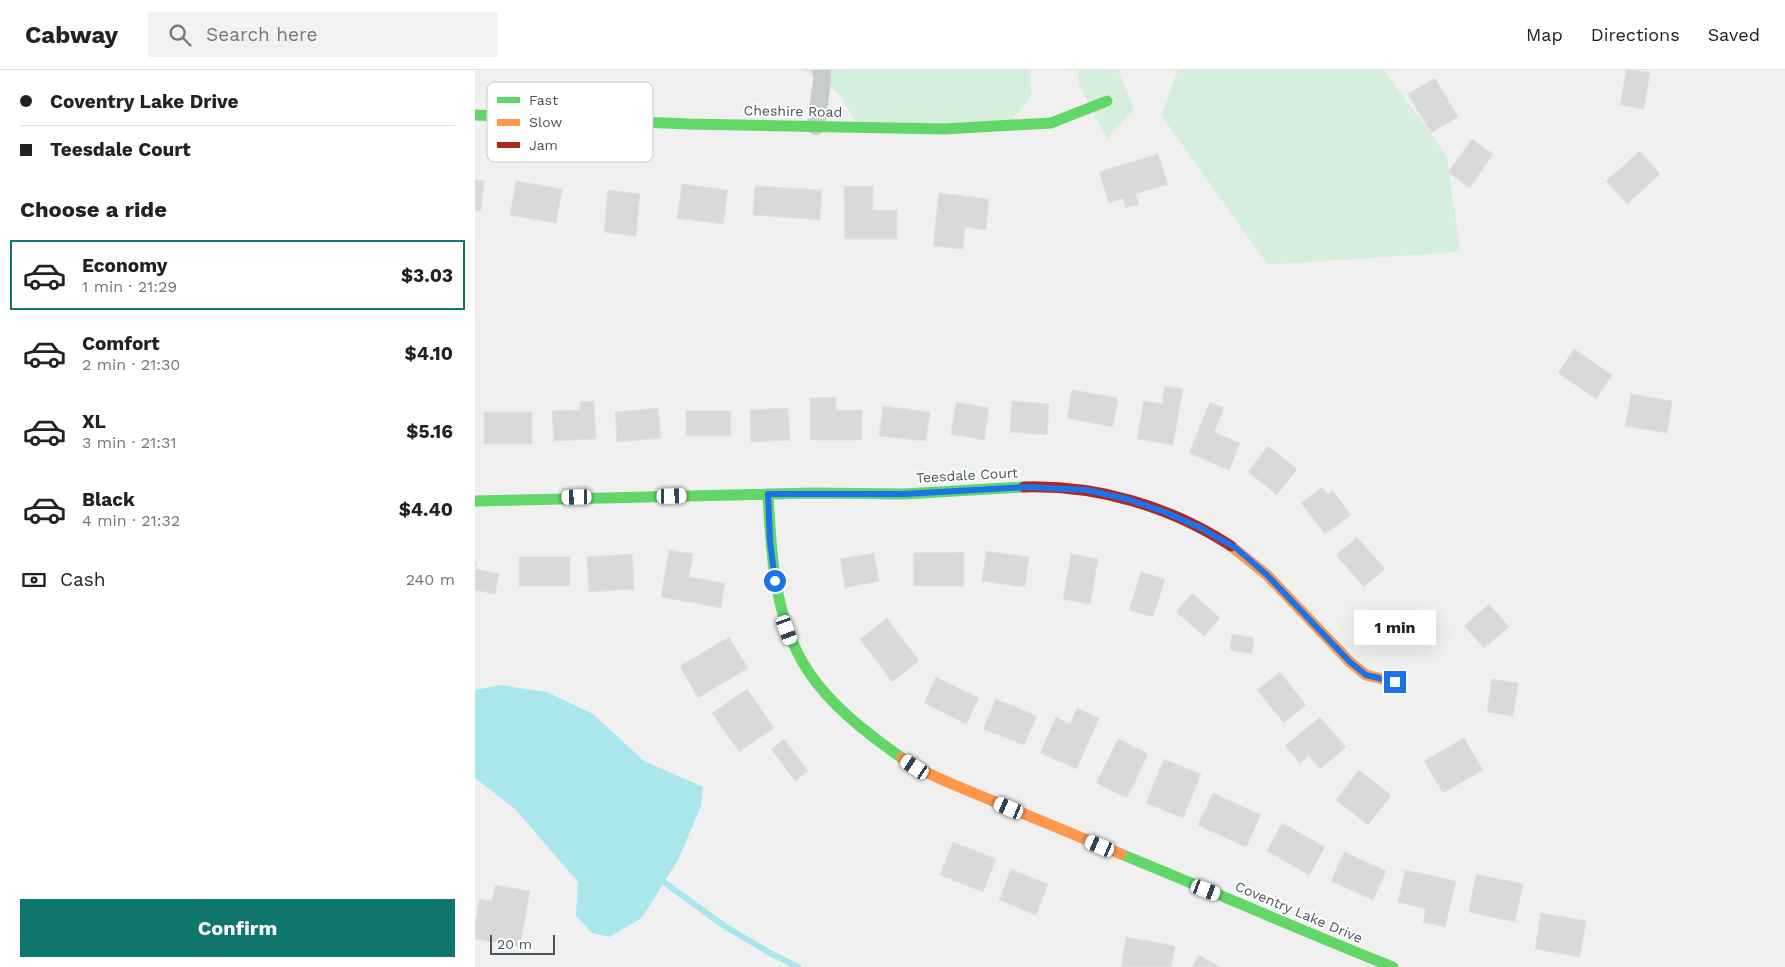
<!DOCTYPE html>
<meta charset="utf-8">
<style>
body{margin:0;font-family:"Work Sans",sans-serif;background:#f2f2f2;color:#222;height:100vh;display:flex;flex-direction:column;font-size:19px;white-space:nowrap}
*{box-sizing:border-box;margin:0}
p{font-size:16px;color:#767676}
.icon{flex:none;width:28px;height:28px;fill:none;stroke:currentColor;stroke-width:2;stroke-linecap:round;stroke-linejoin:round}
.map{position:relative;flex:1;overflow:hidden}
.side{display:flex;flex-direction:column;background:#fff;width:475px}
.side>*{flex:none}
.top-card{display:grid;align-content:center;height:110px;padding:0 20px;background:#fff}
.scale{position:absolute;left:15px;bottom:12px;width:65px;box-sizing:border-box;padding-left:5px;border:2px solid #47555d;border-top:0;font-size:14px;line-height:18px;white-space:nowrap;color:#47555d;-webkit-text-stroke:4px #fff;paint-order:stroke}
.end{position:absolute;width:22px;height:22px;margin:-11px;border:6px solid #1a73e8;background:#fff;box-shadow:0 0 0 2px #fff}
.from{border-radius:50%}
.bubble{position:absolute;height:35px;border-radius:0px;background:#fff;box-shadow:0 5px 20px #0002;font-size:16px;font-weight:700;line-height:35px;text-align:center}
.car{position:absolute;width:15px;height:30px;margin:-15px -8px;border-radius:6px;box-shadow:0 0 4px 1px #0007;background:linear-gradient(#fff 24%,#345 0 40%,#fff 0 76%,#345 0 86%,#fff 0)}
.top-card b{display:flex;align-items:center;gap:18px;height:48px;font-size:19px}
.top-card b+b{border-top:1px solid #e0e0e0}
.top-card i{width:12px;height:12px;background:#222}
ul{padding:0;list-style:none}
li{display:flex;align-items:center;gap:15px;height:70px;margin:0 10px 8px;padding:0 10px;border:2px solid transparent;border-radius:0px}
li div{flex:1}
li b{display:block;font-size:19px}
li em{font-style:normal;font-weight:700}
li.selected{border-color:#0f766e}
li>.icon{width:45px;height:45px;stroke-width:1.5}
h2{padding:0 20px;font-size:22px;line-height:60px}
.pay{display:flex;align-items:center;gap:12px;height:55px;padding:0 20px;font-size:19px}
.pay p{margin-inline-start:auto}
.cta{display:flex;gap:10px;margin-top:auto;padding:10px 20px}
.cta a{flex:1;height:58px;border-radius:0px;background:#0f766e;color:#fff;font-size:20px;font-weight:700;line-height:58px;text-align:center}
header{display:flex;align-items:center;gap:30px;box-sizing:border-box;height:70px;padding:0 25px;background:#fff;border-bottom:1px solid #e0e0e0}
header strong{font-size:24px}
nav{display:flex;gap:28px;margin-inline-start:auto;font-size:18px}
.search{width:350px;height:45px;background:#f2f2f2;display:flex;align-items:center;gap:12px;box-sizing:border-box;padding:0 18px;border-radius:0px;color:#767676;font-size:19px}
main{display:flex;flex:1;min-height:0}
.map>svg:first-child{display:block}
</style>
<header>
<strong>Cabway</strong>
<div class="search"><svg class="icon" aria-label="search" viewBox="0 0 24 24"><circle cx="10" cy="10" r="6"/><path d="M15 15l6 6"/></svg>Search here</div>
<nav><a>Map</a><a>Directions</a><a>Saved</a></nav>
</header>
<main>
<section class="side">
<div class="top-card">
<b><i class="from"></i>Coventry Lake Drive</b>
<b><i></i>Teesdale Court</b>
</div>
<h2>Choose a ride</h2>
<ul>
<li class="selected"><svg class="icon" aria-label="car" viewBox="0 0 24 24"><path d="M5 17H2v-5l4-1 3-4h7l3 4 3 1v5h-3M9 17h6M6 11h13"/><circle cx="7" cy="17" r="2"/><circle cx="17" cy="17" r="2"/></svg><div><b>Economy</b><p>1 min · 21:29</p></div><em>$3.03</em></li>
<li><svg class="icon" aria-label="car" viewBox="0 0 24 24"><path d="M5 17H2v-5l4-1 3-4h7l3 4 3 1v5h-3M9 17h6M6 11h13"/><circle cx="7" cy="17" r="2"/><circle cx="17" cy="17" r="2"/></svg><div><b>Comfort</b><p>2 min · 21:30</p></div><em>$4.10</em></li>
<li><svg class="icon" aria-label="car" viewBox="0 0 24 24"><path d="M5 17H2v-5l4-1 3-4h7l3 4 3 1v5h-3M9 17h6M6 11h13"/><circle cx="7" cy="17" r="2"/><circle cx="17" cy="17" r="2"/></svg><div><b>XL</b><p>3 min · 21:31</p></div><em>$5.16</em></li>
<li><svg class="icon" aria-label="car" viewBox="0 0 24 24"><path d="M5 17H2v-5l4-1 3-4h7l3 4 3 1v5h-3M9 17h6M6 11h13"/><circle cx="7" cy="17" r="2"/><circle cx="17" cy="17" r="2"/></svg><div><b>Black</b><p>4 min · 21:32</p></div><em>$4.40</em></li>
</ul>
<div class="pay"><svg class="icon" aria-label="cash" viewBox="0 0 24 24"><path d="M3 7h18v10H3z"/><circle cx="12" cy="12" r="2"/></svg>Cash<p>240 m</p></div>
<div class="cta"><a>Confirm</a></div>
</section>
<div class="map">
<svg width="1310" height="897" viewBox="0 0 1310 897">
<rect width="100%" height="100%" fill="#f1f0f0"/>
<path fill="#d5efdc" d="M329,0h226l1,27 -23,28 -148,2 -24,-36z
M603,0h40l16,39 -27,30 -28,-54z
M703,0h206l63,86 13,96 -192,13 -107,-150z"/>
<path fill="#aae7ed" d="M25,615l47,7 46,22 51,47 59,26 -2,19 -22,52 -37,60 -33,19 -17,-4 -16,-17 2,-34 -63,-73 -40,-31v-88z"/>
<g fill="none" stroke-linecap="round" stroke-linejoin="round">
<path stroke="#aae7ed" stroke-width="6" d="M183,808l65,47 47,28 28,14"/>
</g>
<path fill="#d8d9d9" stroke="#e2e2e3" d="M1151,0l24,2 -6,37 -24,-4z
M960,8l23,39 -27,16 -23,-39z
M997,69l21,15 -23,34 -22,-16z
M1165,81l20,23 -33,30 -21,-23z
M683,84l10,30 -33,10 4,10 -13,4 -3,-10 -14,5 -10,-31z
M0,110l9,1 -3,30h-6z
M41,111l46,8 -6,34 -46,-8z
M207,114l46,6 -5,34 -46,-6z
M280,116l67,4 -2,30 -67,-5z
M369,116h29v24h24v29h-52z
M133,120l32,4 -4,42 -32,-4z
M464,123l50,6 -3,31 -21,-3 -2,22 -30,-3z
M1099,279l38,26 -16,24 -38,-26z
M690,316l18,3 -10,56 -36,-6 7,-38 18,3z
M597,320l46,8 -5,29 -46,-9z
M1156,324l41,7 -5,32 -42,-7z
M361,327v13h26v30h-52v-42z
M119,331l2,38 -42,2 -2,-30 28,-1v-8z
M537,331l37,3 -2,31 -37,-3z
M481,332l33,6 -5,32 -33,-6z
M735,332l14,6 -10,24 26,11 -11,27 -40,-17z
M408,336l47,6 -4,29 -47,-5z
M183,338l3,30 -44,4 -2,-30z
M313,338l2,32 -39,2 -1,-32z
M211,341h45v25h-45z
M9,342h48v32h-48z
M793,376l29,23 -20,26 -29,-23z
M847,417l6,7 5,-3 18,24 -26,19 -24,-31z
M882,467l28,32 -21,18 -28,-32z
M194,480l24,4 -4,23 36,6 -4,25 -60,-11z
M511,481l43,6 -4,30 -43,-6z
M489,482v34h-50l-1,-33z
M399,483l5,28 -34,7 -5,-29z
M157,484l2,35 -45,3 -2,-35z
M596,484l27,5 -8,45 -27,-5z
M44,487h51v29h-51z
M0,491l2,1 -2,7 24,5 -4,20 -20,-4z
M666,502l24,7 -12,38 -24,-7z
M717,523l28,25 -16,18 -28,-24z
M1014,534l20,23 -25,21 -20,-22z
M412,548l32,43 -27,21 -32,-43z
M757,564l22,4 -2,16 -22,-4z
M254,567l19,31 -50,30 -18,-32z
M805,602l26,33 -22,18 -27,-33z
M461,607l43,21 -13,26 -42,-21z
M1017,609l26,4 -5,33 -26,-4z
M272,619l27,39 -35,24 -27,-39z
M521,629l41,17 -13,29 -41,-16z
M602,638l22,10 -22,51 -37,-16 16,-36 14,7z
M845,647l26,30 -26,22 -11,-13 -9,7 -15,-17z
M989,668l19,32 -40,23 -19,-32z
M309,669l24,32 -13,10 -24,-32z
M643,669l30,15 -21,44 -31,-15z
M689,689l37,15 -18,44 -37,-15z
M884,700l32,25 -23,30 -32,-25z
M738,723l48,22 -15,32 -48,-22z
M807,753l43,24 -16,28 -42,-24z
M478,772l43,17 -13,33 -43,-17z
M869,782l42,19 -13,29 -42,-19z
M536,799l37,15 -12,31 -37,-15z
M930,800l51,11 -11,46 -22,-5 3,-13 -28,-7z
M1001,804l47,10 -8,38 -46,-10z
M20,815l35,6 -10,56 -45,-8v-14l4,-26 13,2z
M1066,843l45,8 -6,36 -45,-8z
M651,867l49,9 -4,21h-50z
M724,885l21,12h-28z"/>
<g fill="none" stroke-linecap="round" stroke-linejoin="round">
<path stroke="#c8cbcc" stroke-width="18" d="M341,56l6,-46 -1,-10"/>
<path stroke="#63d668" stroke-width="11" d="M0,45l214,9 255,5 107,-6 56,-22
M293,424c3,59 6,125 40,177 23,35 60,63 94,87
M0,431l338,-8 91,1 120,-7
M646,784c91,37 181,77 272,113"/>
<path stroke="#ff974d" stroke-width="11" d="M756,476l36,29 83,87 16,13 29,7
M427,688l17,11 33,15 169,70"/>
<path stroke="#b3261e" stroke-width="11" d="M549,417c73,-2 146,19 207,59"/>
</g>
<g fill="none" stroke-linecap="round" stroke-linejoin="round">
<path stroke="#1a73e8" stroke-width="6" d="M300,511l-5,-40 -2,-47h136l123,-7 60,3 40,9 38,13 36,16 35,20 31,27 83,87 16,13 29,7"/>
</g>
<g text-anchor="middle" stroke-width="4" stroke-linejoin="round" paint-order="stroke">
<g font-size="14" fill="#47555d" stroke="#fff">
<text transform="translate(318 41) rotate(1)" y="5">Cheshire Road</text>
<text transform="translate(492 405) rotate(-3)" y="5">Teesdale Court</text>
<text transform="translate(824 842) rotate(23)" y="5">Coventry Lake Drive</text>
</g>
</g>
<rect x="12" y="12" width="166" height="80" rx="8" fill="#fff" stroke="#c8ccce" stroke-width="1"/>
<rect x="22" y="27" width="23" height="6" fill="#63d668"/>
<rect x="22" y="49" width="23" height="7" fill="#ff974d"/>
<rect x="22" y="72" width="23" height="6" fill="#b3261e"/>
<g font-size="14" fill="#47555d">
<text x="54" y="35">Fast</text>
<text x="54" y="57">Slow</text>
<text x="54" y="80">Jam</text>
</g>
</svg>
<div class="scale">20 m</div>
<i class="end from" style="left:300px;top:511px"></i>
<i class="end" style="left:920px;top:612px"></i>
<div class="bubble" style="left:879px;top:540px;width:82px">1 min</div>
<i class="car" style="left:197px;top:426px;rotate:89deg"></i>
<i class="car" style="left:102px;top:427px;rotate:269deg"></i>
<i class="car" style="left:312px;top:560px;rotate:160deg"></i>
<i class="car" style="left:440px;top:697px;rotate:304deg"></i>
<i class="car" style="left:534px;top:738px;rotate:293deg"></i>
<i class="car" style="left:625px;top:776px;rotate:293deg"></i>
<i class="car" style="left:731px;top:820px;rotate:111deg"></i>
</div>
</main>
